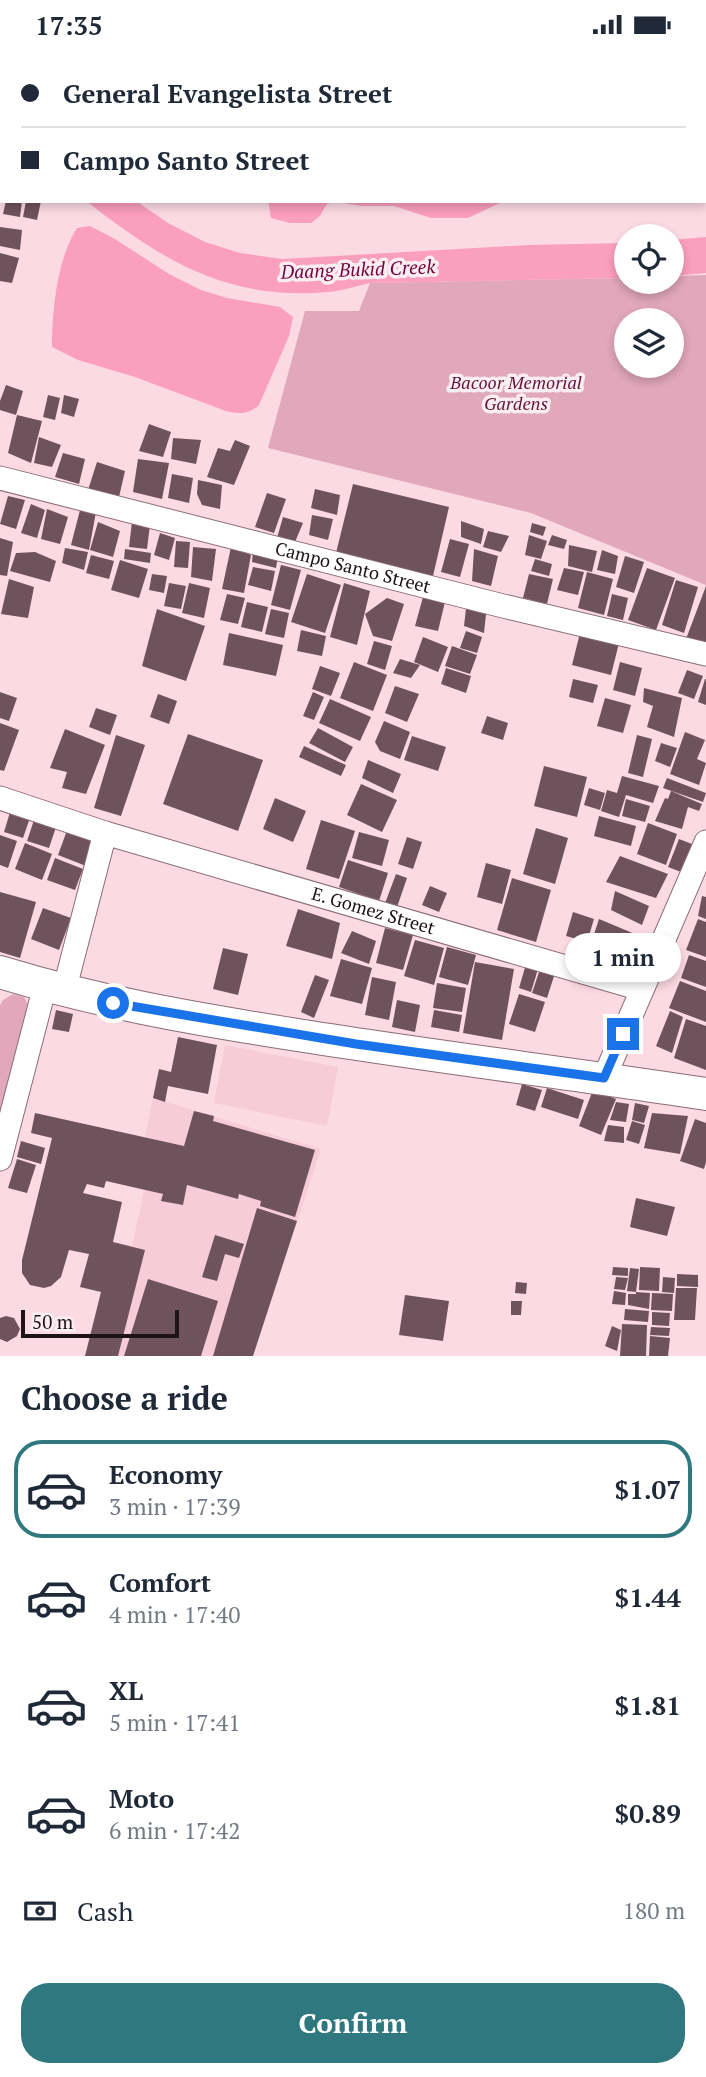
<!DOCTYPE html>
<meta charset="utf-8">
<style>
body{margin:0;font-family:"PT Serif",serif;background:#f6f6f7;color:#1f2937;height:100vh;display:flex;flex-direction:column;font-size:26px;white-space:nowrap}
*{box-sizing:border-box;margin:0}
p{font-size:23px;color:#747a83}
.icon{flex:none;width:38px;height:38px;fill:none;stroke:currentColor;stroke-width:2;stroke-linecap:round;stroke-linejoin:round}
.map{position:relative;height:1307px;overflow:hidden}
.panel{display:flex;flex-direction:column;background:#fff;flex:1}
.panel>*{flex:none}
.hud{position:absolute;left:0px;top:0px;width:707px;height:154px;box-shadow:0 4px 10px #0003;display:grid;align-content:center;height:154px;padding:0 21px;background:#fff}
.buttons{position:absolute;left:614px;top:175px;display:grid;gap:14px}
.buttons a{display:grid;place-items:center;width:70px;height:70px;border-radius:50%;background:#fff;box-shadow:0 4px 10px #0003;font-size:35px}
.scale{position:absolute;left:21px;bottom:18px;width:158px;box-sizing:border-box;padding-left:7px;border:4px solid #1e1317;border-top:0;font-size:19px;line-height:24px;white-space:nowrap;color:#1e1317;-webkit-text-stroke:5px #fbeef2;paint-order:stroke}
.end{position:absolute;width:32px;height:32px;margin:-16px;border:9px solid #1a73e8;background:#fff;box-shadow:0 0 0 4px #fff}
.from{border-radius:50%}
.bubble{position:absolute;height:49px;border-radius:24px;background:#fff;box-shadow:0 4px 10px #0003;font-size:23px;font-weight:700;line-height:49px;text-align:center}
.hud b{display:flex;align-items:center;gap:24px;height:66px;font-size:26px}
.hud b+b{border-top:2px solid #e0e1e3}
.hud i{width:18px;height:18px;background:#1f2937}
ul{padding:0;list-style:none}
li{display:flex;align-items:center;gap:21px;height:98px;margin:0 14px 10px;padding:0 7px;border:4px solid transparent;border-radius:28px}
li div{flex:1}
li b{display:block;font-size:26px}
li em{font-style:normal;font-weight:700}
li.current{border-color:#2f787f}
li>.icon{width:63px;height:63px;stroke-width:1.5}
h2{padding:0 21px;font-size:32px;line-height:84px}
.pay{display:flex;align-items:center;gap:18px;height:77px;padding:0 21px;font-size:26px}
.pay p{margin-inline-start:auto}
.button{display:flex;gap:14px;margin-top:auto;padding:14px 21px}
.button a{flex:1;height:80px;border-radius:28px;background:#2f787f;color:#fff;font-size:28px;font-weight:700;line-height:80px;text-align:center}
.status{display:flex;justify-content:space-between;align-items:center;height:49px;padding:0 35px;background:#fff;direction:ltr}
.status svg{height:19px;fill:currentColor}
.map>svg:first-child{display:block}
</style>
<div class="status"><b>17:35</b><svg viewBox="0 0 49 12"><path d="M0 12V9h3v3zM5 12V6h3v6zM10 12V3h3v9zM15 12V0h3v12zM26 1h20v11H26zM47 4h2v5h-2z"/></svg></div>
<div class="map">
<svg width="706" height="1307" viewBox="0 0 706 1307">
<rect width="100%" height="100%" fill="#fcdae4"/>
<path fill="#f6ccd9" d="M225,996l113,22 -11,59 -113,-23z
M153,1049l168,51 -68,207h-167l27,-114 19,4 12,-56 19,4 -1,7 21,4 12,-56 -50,-12z"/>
<path fill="#e1a7ba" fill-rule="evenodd" d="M706,226v310l-175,-72 -263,-65 37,-137h54l11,-28 256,-5v4h46v-6zM626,271h46v46h-46z
M13,945l11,3 6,11 -30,117v-120l3,-5z"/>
<path fill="#fb9fbf" d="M117,0h589v152l-1,-150h-589z
M86,152h50l32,22 37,19 35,11 42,6 247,-14 97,-2v35l-256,5c-14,3 -28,8 -42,9 -101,9 -166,-32 -242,-91z
M268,152h236l-36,17h-37l-37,-12h-32l-26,-4 -9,2 -7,12 -9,7h-21l-19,-5z
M90,177l25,13 54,35 32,16 26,8 53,9 13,10 -4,19 -30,69c-11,10 -19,9 -33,6l-91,-34 -57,-17 -26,-13c0,-37 5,-88 25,-119z
M706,188v36l-34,3v-36z"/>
<path fill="#6f535c" d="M6,152h16l-2,16 -17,-3z
M26,152h15l-4,19 -14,-3z
M0,178l22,3 -2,20 -20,-4z
M0,204l19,5 -7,25 -12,-2z
M6,336l17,6 -7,24 -16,-5v-9z
M48,346l12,3 -5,22 -12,-3z
M64,346l15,4 -5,18 -13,-4z
M17,366l25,6 -11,42 -23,-10z
M149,375l22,8 -8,25 -24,-6z
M39,388l22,8 -9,22 -18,-4z
M173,389l28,2 -5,24 -25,-5z
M235,391l15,6 -16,39 -27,-8 11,-29 12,3z
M63,404l22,6 -6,25 -24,-7z
M138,410l31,4 -7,36 -29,-7z
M97,413l28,9 -6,26 -31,-7z
M172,425l21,4 -4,25 -21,-5z
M198,431l24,5 -2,24 -18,-4 -5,-11z
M353,435l96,23 -16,69 -97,-23z
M315,440l25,6 -3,20 -26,-7z
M267,444l19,6 -12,34 -19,-6z
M8,447l17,4 -9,29 -16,-5z
M31,455l14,6 -8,28 -16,-5z
M47,460l21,8 -8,27 -19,-5z
M80,461l16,2 -7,38 -18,-5z
M312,466l21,4 -5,21 -19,-5z
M283,468l20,6 -8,19 -18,-4z
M461,472l23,8 -3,15 -20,-7z
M98,473l22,9 -7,26 -23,-7z
M132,473l18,3 -3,24 -18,-2z
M532,474l14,4 -3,9 -13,-4z
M488,482l21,5 -8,16 -18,-5z
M160,484l15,5 -6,22 -15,-5z
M529,486l18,6 -6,18 -16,-4z
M552,486l15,5 -3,9 -16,-4z
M0,489l13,4 -6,34 -7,-1z
M450,490l19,5 -9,33 -19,-5z
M176,492l14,1 -2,26 -14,-1z
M569,496l28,6 -5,21 -24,-6z
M193,498l23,2 -4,32 -21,-4z
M231,498l20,8 -7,38 -22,-4z
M65,499l23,4 -4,18 -22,-7z
M125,500l26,4 -1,10 -26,-4z
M474,500l24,7 -7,30 -19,-5z
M602,501l16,6 -3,18 -18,-4z
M253,502l25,5 -2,12 -24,-6z
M35,503l21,9 -6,21 -40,-11 6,-18z
M91,506l23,6 -5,18 -23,-6z
M625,507l19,6 -10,31 -18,-6z
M535,510l17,5 -3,12 -18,-5z
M120,511l28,9 -9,29 -28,-8z
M281,516l20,5 -11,40 -19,-5z
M253,518l22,4 -4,20 -23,-6z
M564,519l20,4 -6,23 -21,-5z
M647,519l28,10 -19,52 -28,-10z
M587,523l26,7 -9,36 -26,-7z
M152,525l15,2 -3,17 -15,-3z
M307,525l34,11 -16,48 -34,-11z
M529,525l24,5 -6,25 -24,-6z
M9,530l25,8 -6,31 -27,-4z
M676,531l22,7 -14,46 -22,-8z
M169,534l17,3 -5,23 -17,-3z
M189,534l21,5 -6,30 -22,-5z
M344,534l26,8 -13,54 -27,-8z
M706,537v56l-1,3 -19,-6z
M227,545l18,4 -7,26 -18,-4z
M612,545l16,4 -5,22 -16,-4z
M423,548l22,5 -7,29 -23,-5z
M387,549l17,6 -12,37 -19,-5 -8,-22z
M467,551l20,5 -3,28 -20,-7z
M247,553l21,5 -6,25 -21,-5z
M157,560l48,17 -19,55 -44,-15z
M271,560l18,4 -5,25 -19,-4z
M301,581l25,6 -4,20 -25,-5z
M466,582l16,6 -5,16 -17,-5z
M229,584l54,12 -7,31 -53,-11z
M580,584l39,10 -8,32 -39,-10z
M423,588l25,10 -10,25 -24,-10z
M374,592l18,5 -7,24 -18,-6z
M452,597l25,9 -7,19 -25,-8z
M400,610l20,6 -9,13 -18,-5z
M354,613l33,13 -14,36 -33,-13z
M620,613l22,6 -7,28 -22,-6z
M320,617l20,7 -9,23 -19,-7z
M446,619l25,8 -5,17 -25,-9z
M687,621l16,6 -9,23 -16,-6z
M573,630l25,6 -5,18 -24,-6z
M705,630h1v26l-8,-3z
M395,637l24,8 -12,28 -22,-9z
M644,639l38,10 -8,39 -27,-10 6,-21 -10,-4z
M0,643l17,6 -8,23 -9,-3z
M313,643l11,5 -10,23 -11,-4z
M158,645l19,7 -8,23 -19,-7z
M605,649l26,7 -8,28 -26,-7z
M330,650l41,18 -11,24 -41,-18z
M96,659l21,7 -7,20 -21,-8z
M487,667l21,7 -5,17 -22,-7z
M384,672l26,11 -10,27 -20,-8 -5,-9z
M0,674l19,7 -15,41 -4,-1z
M318,679l35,19 -8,15 -36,-19z
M65,680l40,16 -19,49 -24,-6 5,-16 -17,-4z
M685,683l20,8 -8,19 9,4 -7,22 -29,-11z
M188,685l75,26 -25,71 -75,-27z
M116,686l29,10 -24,71 -27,-8z
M637,686l15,4 -9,38 -15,-4z
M412,687l34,11 -8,24 -34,-11z
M661,694l16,5 -7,19 -15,-6z
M304,697l42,19 -5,11 -42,-19z
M368,711l33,14 -8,19 -31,-15z
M544,717l43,11 -10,40 -43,-11z
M622,727l37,10 -6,17 -27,-8 -7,22 -18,-6 6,-21 10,3z
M667,729l39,15 -3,9 -40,-14z
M361,735l36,16 -15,32 -35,-17z
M589,739l16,5 -5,17 -16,-5z
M671,742l31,13 -3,7 -11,-4 -6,22 -27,-8 10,-23 3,1z
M275,749l31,13 -13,31 -30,-13z
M626,750l24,7 -5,16 -23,-6z
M11,760l20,6 -8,23 -19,-6z
M599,767l37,10 -5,20 -37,-10z
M35,768l22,7 -8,24 -22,-7z
M321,771l34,11 -16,48 -33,-10z
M648,774l29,11 -11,31 -29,-11z
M69,776l28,11 -11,30 -28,-11z
M536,779l32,10 -13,46 -32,-10z
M359,783l30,8 -7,26 -30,-8z
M0,786l17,6 -9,27 -8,-3z
M407,788l15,5 -9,27 -15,-5z
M679,790l13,5 -11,28 -13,-5z
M25,794l27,11 -10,26 -27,-11z
M620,807l48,18 -12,24 -50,-16z
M55,809l28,11 -8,21 -28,-10z
M348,811l40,13 -9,28 -40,-14z
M486,814l25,7 -9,34 -25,-7z
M396,825l11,4 -11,32 -12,-4z
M512,829l39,12 -15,52 -39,-12z
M430,837l17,7 -8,19 -17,-7z
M615,842l34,15 -7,19 -31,-15z
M0,843l36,10 -16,56 -20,-6z
M702,847l4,1v22l-8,-3z
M43,859l28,10 -12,32 -28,-11z
M298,860l42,14 -8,36 -46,-13z
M573,863l21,7 -7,23 -21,-6z
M599,870l43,18 -10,33 -30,-12 -3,8 -14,-4z
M698,870l8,3v35l-20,-7z
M385,879l28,7 -10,35 -27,-7z
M352,882l24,10 -7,23 -28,-11z
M415,891l29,8 -10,37 -30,-9z
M447,898l29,8 -8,30 -29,-8z
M223,899l25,6 -10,41 -25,-6z
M689,906l17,6v26l-25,-9z
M341,910l31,9 -10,36 -32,-8z
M475,913l39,7 -12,71 -39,-7z
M526,915l12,5 -7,23 -12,-4z
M540,920l15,4 -8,25 -15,-5z
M315,926l14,5 -15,38 -13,-6z
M372,928l24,5 -7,38 -24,-5z
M680,932l26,10v31l-37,-14z
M437,934l29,5 -4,24 -29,-4z
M519,945l26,8 -10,30 -26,-8z
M397,951l23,5 -5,27 -23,-5z
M56,961l17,4 -4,18 -17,-3z
M434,961l28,5 -3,17 -28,-5z
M670,962l13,6 -11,36 -16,-7z
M686,970l20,7v44l-32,-12z
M178,988l39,8 -9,49 -40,-8 -3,16 -12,-4 6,-29 12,3z
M522,1035l20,6 -7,21 -19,-6z
M547,1039l37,12 -6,19 -37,-12z
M593,1041l23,9 -15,36 -22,-9z
M616,1053l13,2 -3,18 -16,-2z
M635,1054l14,3 -5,17 -12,-3z
M194,1062l20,5 -1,5 102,29 -20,67 -35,-11 1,-5 -22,-7 -1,5 -51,-14 -4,20 -22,-4 2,-7 -57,-13 -2,7 -17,-4 -4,9 39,9 -9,40 32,8 -27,106h-33l16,-64 -21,-5 9,-33 -20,-4 -8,27 -10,9 -7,2 -14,-3 -8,-12v-13l30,-122 -21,-5 4,-20 149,33z
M652,1064l36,3 -8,38 -36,-6z
M695,1070l11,4v39l-2,7 -24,-8z
M632,1072l13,4 -6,19 -13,-4z
M608,1076l16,2v16l-20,-2z
M21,1092l24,7 -4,16 -24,-7z
M17,1110l19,6 -9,28 -19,-5z
M636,1149l39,9 -8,29 -37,-9z
M257,1159l40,13 -44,135h-40z
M215,1186l29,9 -5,14 -14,-4 -8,27 -15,-4z
M613,1218l15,1v8l-16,-1z
M640,1218l20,1 -1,23 -20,-1z
M630,1219l9,1 -3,23 -9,-1z
M677,1225l21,1v12l-21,-1z
M616,1228l12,1 -3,12 -11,-1z
M663,1228l12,1 -1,15 -12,-1z
M148,1230l70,22 -17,55h-77z
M516,1233l11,1 -1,11 -11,-1z
M676,1239h21l-2,32h-21z
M614,1242l12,2 -1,12 -13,-1z
M636,1243l14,1 -1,16 -21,-4v-11h8z
M652,1244l21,1 -1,17 -21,-1z
M405,1246l44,6 -6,40 -44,-6z
M511,1252h11l-1,14h-10z
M625,1260l24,2 -1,11 -24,-2z
M652,1263l18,1 -1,13 -17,-1z
M6,1267l8,2 6,11 -3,7 -10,6 -7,-3v-21z
M622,1275l25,1 -1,31h-26z
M612,1277l9,4 -4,21 -12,-5z
M651,1278l19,1 -1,8 -19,-1z
M650,1287l20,2 -2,18h-19z"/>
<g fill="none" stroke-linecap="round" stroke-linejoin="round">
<g stroke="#8a6d76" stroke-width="25">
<g id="minor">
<path id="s1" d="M0,429l503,128 203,48"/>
<path id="s2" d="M0,749l105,35 536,156"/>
<path d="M64,942l41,-158"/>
<path d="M604,1029l102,-236"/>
<path d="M0,1110l45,-173"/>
</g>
</g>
<g stroke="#8a6d76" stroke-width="34">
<path id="secondary" d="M0,923c98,30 190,46 291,62 138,22 277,39 415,60"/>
</g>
<use href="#minor" stroke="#fff" stroke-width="23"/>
<use href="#secondary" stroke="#fff" stroke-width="32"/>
</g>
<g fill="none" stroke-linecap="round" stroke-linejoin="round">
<path stroke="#1a73e8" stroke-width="9" d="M113,954l243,41 248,34 19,-44"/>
</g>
<g text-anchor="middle" stroke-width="7" stroke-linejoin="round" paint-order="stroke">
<g font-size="18" font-style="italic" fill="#641539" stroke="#fbeef2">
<text x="516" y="340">Bacoor Memorial<tspan x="516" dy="21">Gardens</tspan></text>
</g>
<g font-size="18" fill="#1e1317" stroke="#fbeef2">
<text dy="6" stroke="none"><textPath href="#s1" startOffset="364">Campo Santo Street</textPath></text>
<text dy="6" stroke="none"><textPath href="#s2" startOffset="390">E. Gomez Street</textPath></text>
</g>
<g font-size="19" font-style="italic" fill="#73023e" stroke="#fbeef2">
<text transform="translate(358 220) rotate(-2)" y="7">Daang Bukid Creek</text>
</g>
</g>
</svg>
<div class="buttons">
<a><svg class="icon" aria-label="locate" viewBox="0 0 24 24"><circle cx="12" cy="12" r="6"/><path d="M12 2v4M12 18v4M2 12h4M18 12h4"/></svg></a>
<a><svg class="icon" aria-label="layers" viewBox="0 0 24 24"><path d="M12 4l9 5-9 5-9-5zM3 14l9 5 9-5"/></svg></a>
</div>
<div class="scale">50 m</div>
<i class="end from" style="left:113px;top:954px"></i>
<i class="end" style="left:623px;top:985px"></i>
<div class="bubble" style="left:565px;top:884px;width:116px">1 min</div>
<div class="hud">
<b><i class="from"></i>General Evangelista Street</b>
<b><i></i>Campo Santo Street</b>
</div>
</div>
<section class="panel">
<h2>Choose a ride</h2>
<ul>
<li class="current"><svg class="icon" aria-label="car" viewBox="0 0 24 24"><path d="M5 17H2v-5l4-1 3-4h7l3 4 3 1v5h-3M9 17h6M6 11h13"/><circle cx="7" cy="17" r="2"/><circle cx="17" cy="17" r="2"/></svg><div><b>Economy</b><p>3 min · 17:39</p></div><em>$1.07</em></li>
<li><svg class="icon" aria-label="car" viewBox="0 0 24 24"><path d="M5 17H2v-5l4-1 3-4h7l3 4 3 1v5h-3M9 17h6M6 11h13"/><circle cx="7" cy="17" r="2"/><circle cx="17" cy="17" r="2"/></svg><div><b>Comfort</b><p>4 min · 17:40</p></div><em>$1.44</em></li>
<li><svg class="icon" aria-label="car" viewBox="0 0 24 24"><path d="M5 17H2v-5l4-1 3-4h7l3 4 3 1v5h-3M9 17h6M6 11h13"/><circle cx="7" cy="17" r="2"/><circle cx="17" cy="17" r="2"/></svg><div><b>XL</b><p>5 min · 17:41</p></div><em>$1.81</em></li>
<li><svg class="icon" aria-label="car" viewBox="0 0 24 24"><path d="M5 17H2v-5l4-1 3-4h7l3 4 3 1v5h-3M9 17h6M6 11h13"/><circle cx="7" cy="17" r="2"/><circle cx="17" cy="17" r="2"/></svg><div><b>Moto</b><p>6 min · 17:42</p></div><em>$0.89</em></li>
</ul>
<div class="pay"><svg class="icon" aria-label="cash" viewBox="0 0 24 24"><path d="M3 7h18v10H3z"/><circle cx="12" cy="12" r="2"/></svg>Cash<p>180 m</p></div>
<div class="button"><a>Confirm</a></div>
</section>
